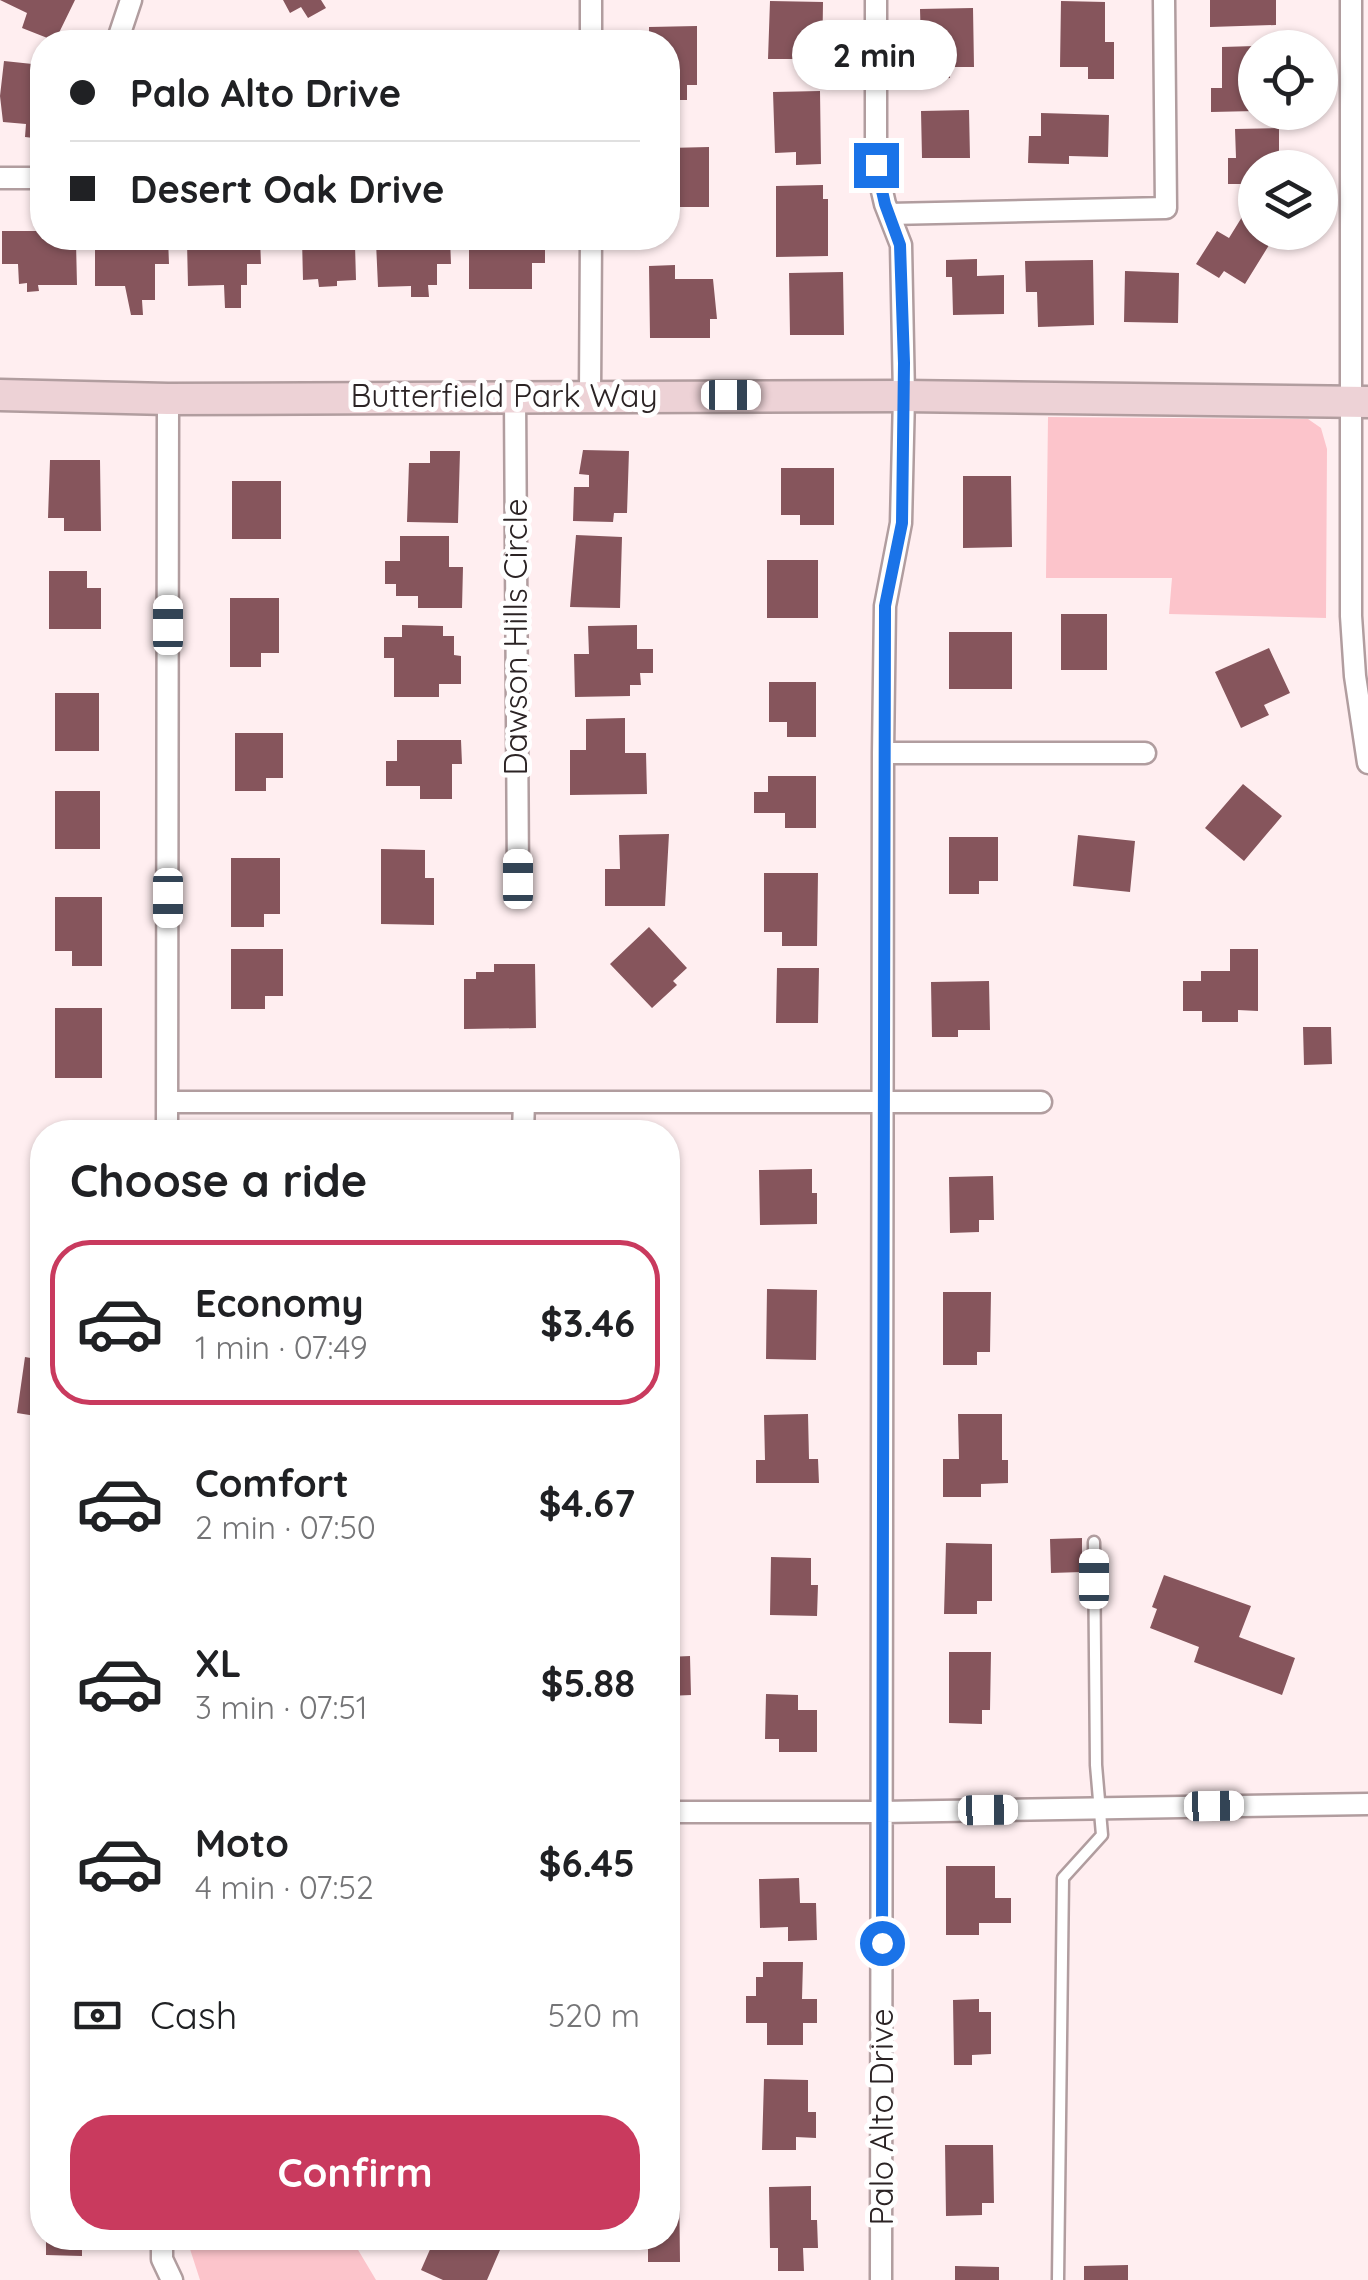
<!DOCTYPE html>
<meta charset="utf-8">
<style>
body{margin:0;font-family:Quicksand,sans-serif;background:#f6f6f6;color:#202124;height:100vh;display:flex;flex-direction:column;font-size:38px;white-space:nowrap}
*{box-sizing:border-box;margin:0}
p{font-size:32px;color:#757577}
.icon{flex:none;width:55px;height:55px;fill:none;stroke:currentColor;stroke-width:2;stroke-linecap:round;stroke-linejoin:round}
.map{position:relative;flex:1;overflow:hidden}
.side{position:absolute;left:30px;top:1120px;width:650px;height:1130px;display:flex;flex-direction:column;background:#fff;border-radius:40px;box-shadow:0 2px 8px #0004}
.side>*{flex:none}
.top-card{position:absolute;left:30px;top:30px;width:650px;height:220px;border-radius:40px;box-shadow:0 2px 8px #0004;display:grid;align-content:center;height:220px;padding:0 40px;background:#fff}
.fabs{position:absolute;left:1238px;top:30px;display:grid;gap:20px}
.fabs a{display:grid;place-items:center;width:100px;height:100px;border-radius:50%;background:#fff;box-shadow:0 2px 8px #0004;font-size:50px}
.end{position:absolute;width:45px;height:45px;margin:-22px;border:12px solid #1a73e8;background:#fff;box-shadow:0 0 0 5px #fff}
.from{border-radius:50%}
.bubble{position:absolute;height:70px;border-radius:35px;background:#fff;box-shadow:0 2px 8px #0004;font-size:32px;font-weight:800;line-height:70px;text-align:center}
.car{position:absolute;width:30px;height:60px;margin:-30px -15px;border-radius:12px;box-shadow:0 0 8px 2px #0007;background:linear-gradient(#fff 24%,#345 0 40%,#fff 0 76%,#345 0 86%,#fff 0)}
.top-card b{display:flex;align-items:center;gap:35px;height:95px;font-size:38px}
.top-card b+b{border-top:2px solid #e0e0e0}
.top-card i{width:25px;height:25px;background:#202124}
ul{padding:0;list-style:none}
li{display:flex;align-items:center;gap:30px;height:165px;margin:0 20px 15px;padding:0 20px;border:5px solid transparent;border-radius:40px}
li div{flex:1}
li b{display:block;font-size:38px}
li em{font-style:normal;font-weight:800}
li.selected{border-color:#c93a5e}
li>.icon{width:90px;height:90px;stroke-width:1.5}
h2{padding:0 40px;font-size:45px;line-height:120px}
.pay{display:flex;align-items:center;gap:25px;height:110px;padding:0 40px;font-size:38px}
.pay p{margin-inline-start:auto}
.primary-button{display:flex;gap:20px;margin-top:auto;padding:20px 40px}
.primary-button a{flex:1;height:115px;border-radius:40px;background:#c93a5e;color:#fff;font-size:40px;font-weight:800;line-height:115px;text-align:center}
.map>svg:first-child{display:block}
</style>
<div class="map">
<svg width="1368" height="2280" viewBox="0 0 1368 2280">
<rect width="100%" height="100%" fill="#ffeef0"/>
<path fill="#fcc4cb" d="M1048,417l260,2 13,9 6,21 -1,169 -157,-4 3,-36h-126z
M212,2238h139l25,42h-176l-11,-34z"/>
<path fill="#86555c" d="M0,0h75l-20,41 -33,-13 5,-15z
M283,0h38l5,8 -18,10 -7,-11 -11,6z
M1210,0h66v25l-66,2z
M770,1l53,1 -1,70 -26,-1v-12h-28z
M1061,1l44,1v40h9v37h-26v-12h-28z
M973,8l1,59h-24v11l-28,1 -2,-70z
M697,26v59h-10v15h-19v-58h-19v-15z
M1255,46v65l-44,1v-24h11v-41z
M4,61l38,4v74l-17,-2 1,-13 -23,-2 -3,-26z
M820,91l1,73 -25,1v-13l-21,1 -2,-61z
M969,110l1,48h-48l-1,-47z
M1041,113l68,2 -1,42 -39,-1v8l-41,-1 1,-27h12z
M1279,128v40h-24v16h-27v-26h8l-1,-29z
M709,147v60h-34v10h-7v-69z
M823,185v14h5v57l-52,1v-71z
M1242,217l13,9v6h11l8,5 -29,47 -21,-13 -5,7 -23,-14 21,-33 12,7z
M2,231h40v7h21v4h13l1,43h-39l1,6 -12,1v-9l-8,1 -1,-20h-16z
M109,238h59l1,26h-14v36h-13l1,15h-12l-6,-29h-30v-43h14z
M222,238h38l1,26h-14v21h-6v23h-16l-1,-23 -36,1 -1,-44 35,-1z
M412,238h38l1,26h-14v21h-9l1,12h-18v-11l-33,1 -2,-45 36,-1z
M469,238h76v25h-13v26h-63z
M302,239h24l1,7 28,-1 1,35 -19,1v5l-18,1 -1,-8 -15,1z
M977,259v17l27,-1v39l-51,1 -1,-38h-6v-17z
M1093,260l1,65 -56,2 -1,-35h-11l-1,-31z
M675,265v14h38l4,40h-7v19h-60l-1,-72z
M1125,271l54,2 -1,50 -54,-1z
M843,272l1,63h-54l-1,-62z
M583,450l46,1 -2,62h-13l-1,9 -40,-1 1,-34h15v-12l-10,-1z
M430,451h30l-2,72 -51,-1 2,-59h21z
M50,460h50l1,71h-37v-13h-16z
M781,468h53v57h-34v-10h-19z
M963,476h48l1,71 -49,1z
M232,481h49v58h-49z
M576,535l46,2 -2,71 -50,-1z
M400,536h49v31h14l-1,41h-44v-12h-22v-12h-11v-23h15z
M767,560h51v58h-51z
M49,571h38v17h14v41h-52z
M230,598h49v55h-18v14h-31z
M1061,614h46v56h-46z
M402,625l41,1v10h11v19l7,1v28h-22v13h-45v-39h-10v-21h18z
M637,625v24h16v24h-13l1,12h-11v11l-55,1 -1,-43h15l-1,-28z
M949,632h63v57h-63z
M1269,648l21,45 -26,12 5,10 -28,13 -26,-56z
M769,682h47v55h-29v-15h-18z
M55,693h44v58h-44z
M625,718v35h21l1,41 -77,1v-45h16v-31z
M235,733h48v45h-17v13h-31z
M397,740h64l1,24h-10v35h-32v-13h-34v-25h11z
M768,776h48v52h-31v-15h-31v-21h14z
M1243,784l39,32 -38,45 -39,-33z
M55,791h45v58h-45z
M669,834l-4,72h-60v-37h15l-1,-34z
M1078,835l57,6 -5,51 -57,-6z
M949,837h49v44h-19v13h-30z
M381,849l44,1v28h9v47l-53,-1z
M231,858h49v56h-16v13h-33z
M764,873h54l-1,73h-35v-14h-18z
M55,897h47v69h-30v-15h-17z
M649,927l38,41 -14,13 4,4 -25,23 -42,-44z
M231,949h52v47h-18v13h-34z
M1230,949h28v62l-20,-1v12h-36v-11h-19v-30h18v-10h29z
M494,964h41l1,64 -72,1v-50h12v-7h18z
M777,968h42l-1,55h-42z
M989,981l1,49h-32v7h-26l-1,-55z
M55,1008h47v70h-47z
M1303,1027h28l1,37 -28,1z
M812,1169v24h5v31l-57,1 -1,-55z
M993,1176l1,44h-15v12l-29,1 -1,-56z
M767,1289l50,1 -1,70 -50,-1z
M943,1292h48l-1,60h-13v13h-34z
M25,1357l17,3v57l-25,-4z
M808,1414l1,45h9l1,24h-63v-23h9l-1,-45z
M958,1414h44v46h6v23l-27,1v13h-38v-38h16z
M1082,1538v34l-31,1 -1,-34z
M946,1543l46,1v57h-15v13h-33z
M771,1557l40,1v27h7l-1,31 -47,-1z
M1164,1575l87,31 -12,31 56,21 -13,37 -88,-33 5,-15 -49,-19 7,-19 -5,-2z
M949,1652h42l-1,58h-8v14l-33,-1z
M690,1656l1,39 -23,1v-39z
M766,1694l32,1v15h19v42h-38v-13h-14z
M946,1866h49v32h16v25h-32v12h-33z
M799,1878l1,25h16l1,37 -29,1v-14l-28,1 -1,-49z
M763,1962h40l-1,37h15v24h-14v22h-36v-22h-21v-27h10v-19h7z
M979,1999v13h12v42l-19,1v10h-18l-1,-65z
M764,2079l44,1v32h8v26l-20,-1v13h-34z
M945,2145h48l1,58h-12v12l-36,1z
M668,2178h11l1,84h-32v-24h20z
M811,2186v34h6l1,28h-15l1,23h-26v-23h-8l-1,-61z
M46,2238h58v3h-22v15l-36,-1z
M435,2238l23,10 2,-4 14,6 4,-9 22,9 -13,30h-44l-22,-10z
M1128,2265v15h-44v-14z
M955,2266l44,1v13h-44z"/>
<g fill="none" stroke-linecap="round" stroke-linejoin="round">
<g stroke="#b19d9f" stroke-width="15">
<path id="lane" d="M1058,2280l5,-402 39,-43 -6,-70 -2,-223"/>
</g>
<g stroke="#b19d9f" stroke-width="25">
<path id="street" d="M591,0v42
M876,0v165l9,39 16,41 3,151 -3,127 -16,83 -2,147 -2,1527
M1351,0v616l4,60 13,87
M117,42l14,-42
M0,178h42
M889,214l277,-6 -2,-208
M515,395l3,484
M590,395l1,-157
M883,753h262
M169,1102h872
M167,1132l1,-733
M523,1132l1,-30
M668,1812h214l486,-8
M162,2238v21l10,21"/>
</g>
<g stroke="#b19d9f" stroke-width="35">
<path id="secondary" d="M0,395l168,4 736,-3 464,6"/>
</g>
<use href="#lane" stroke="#fff" stroke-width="10"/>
<use href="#street" stroke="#fff" stroke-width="20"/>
<use href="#secondary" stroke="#edd2d6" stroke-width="30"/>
</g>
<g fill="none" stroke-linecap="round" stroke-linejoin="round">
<path stroke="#1a73e8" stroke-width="12" d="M876,165l9,39 15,41 4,118 -2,160 -17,83 -3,1337"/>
</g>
<g text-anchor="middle" stroke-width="10" stroke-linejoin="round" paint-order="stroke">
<g font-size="32" fill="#2b2324" stroke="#fff">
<text x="504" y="407">Butterfield Park Way</text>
<text transform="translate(516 637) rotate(-90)" y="11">Dawson Hills Circle</text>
<text transform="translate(882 2117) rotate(-90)" y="11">Palo Alto Drive</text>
</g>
</g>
</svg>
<div class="fabs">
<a><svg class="icon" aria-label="locate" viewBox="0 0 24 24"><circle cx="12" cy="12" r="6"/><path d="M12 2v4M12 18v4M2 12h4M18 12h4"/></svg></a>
<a><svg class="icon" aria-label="layers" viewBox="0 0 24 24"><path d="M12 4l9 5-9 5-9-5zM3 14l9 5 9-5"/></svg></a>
</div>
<i class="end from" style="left:882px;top:1943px"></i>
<i class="end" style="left:876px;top:165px"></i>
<div class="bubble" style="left:792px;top:20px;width:165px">2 min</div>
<i class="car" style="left:731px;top:395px;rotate:90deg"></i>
<i class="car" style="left:168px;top:625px;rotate:0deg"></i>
<i class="car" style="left:518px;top:879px;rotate:0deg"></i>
<i class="car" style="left:168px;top:898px;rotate:180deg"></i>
<i class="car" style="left:1094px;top:1579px;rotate:0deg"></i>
<i class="car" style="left:1214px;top:1806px;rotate:89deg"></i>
<i class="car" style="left:988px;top:1810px;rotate:89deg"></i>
<div class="top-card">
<b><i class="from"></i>Palo Alto Drive</b>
<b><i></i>Desert Oak Drive</b>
</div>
<section class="side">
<h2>Choose a ride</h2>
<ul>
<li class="selected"><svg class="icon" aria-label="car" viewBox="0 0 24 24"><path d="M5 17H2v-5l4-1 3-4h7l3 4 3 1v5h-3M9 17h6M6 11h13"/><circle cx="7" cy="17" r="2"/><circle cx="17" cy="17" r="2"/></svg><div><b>Economy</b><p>1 min · 07:49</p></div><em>$3.46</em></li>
<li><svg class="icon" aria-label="car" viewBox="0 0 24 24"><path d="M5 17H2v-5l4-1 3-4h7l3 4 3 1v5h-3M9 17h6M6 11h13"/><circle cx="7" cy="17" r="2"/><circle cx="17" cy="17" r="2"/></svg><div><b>Comfort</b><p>2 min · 07:50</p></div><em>$4.67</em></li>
<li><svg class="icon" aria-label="car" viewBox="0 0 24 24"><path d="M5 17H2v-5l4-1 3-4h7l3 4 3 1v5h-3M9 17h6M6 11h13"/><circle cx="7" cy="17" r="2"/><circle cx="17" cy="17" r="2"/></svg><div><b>XL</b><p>3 min · 07:51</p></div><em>$5.88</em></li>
<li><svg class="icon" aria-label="car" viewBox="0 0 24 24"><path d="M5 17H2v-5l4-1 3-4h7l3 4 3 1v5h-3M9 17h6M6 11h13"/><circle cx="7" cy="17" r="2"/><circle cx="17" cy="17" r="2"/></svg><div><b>Moto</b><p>4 min · 07:52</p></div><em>$6.45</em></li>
</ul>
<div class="pay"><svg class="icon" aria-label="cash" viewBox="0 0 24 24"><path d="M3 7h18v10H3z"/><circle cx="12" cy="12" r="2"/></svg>Cash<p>520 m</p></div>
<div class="primary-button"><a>Confirm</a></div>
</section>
</div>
